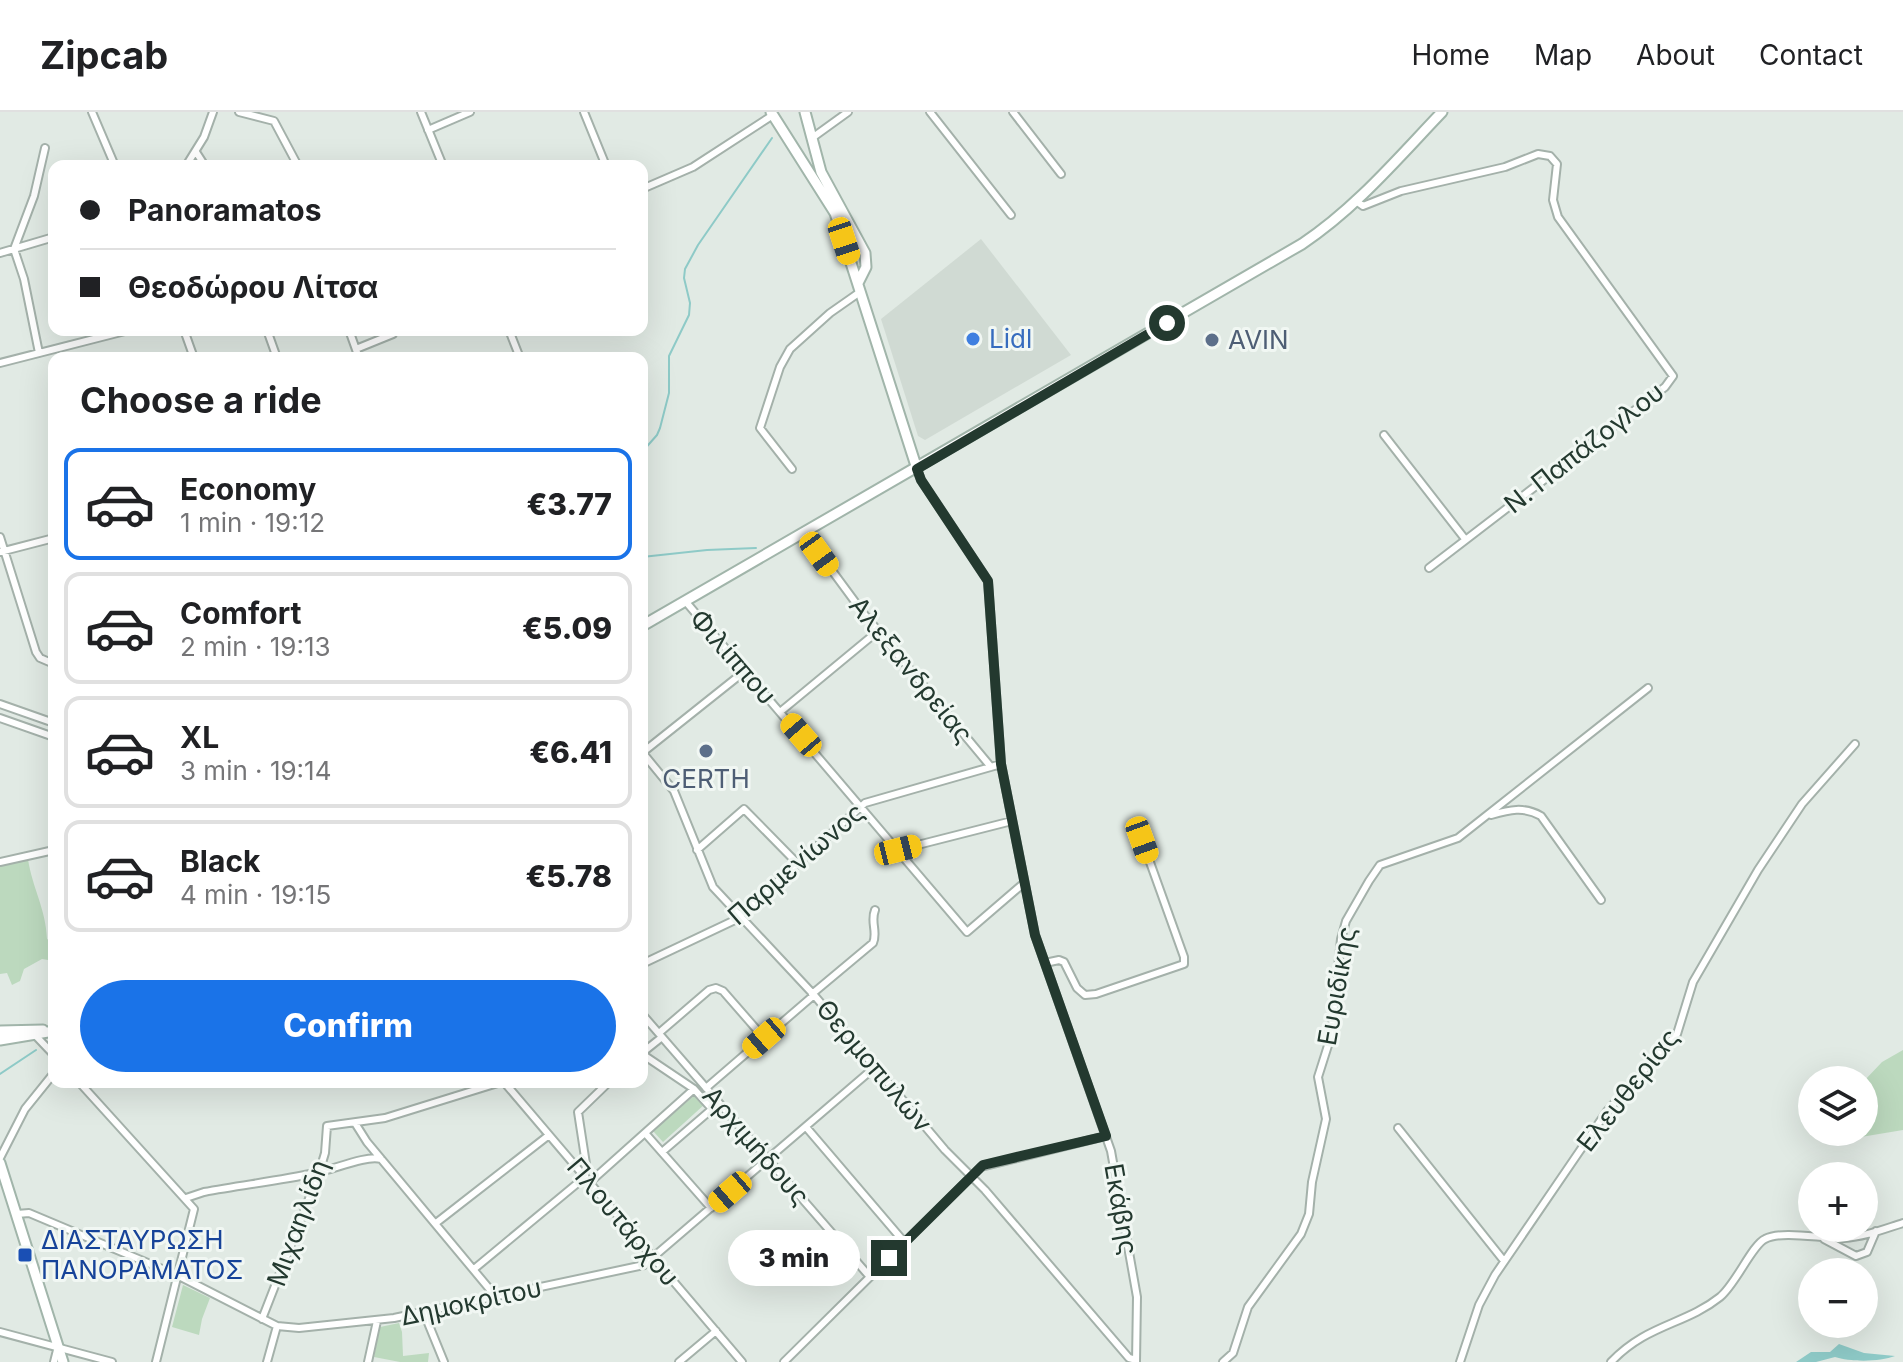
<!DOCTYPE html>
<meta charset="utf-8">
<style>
body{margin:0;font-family:Inter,sans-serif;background:#f2f2f2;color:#202124;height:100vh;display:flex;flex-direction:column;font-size:30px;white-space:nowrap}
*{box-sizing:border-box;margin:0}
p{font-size:26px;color:#757577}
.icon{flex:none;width:44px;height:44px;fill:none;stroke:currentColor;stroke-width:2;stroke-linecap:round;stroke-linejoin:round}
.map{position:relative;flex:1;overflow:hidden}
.panel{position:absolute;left:48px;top:240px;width:600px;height:736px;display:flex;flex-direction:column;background:#fff;border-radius:16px;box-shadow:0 8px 32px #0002}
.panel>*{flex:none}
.guide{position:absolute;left:48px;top:48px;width:600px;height:176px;border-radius:16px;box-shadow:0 8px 32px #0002;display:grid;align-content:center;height:176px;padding:0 32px;background:#fff}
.controls{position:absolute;left:1798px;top:954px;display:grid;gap:16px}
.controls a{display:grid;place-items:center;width:80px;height:80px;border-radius:50%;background:#fff;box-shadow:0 8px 32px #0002;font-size:40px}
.end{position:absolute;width:36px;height:36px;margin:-18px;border:10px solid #23392f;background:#fff;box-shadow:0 0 0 4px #fff}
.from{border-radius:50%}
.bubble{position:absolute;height:56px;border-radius:28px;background:#fff;box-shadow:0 8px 32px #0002;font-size:26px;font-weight:800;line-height:56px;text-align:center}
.car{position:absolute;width:24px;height:48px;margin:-24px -12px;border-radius:10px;box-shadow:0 0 6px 2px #0007;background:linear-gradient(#f5c518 24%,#345 0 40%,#f5c518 0 76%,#345 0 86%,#f5c518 0)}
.guide b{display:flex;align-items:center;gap:28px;height:76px;font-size:30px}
.guide b+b{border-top:2px solid #e0e0e0}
.guide i{width:20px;height:20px;background:#202124}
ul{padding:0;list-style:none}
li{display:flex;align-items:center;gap:24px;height:112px;margin:0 16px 12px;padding:0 16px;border:4px solid #e0e0e0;border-radius:16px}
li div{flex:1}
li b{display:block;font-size:30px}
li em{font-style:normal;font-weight:800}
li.selected{border-color:#1a73e8}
li>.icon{width:72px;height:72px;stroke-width:1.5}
h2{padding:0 32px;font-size:36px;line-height:96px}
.action{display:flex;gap:16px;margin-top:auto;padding:16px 32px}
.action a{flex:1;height:92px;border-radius:48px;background:#1a73e8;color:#fff;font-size:32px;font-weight:800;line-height:92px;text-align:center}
header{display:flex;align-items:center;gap:48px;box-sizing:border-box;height:112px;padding:0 40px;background:#fff;border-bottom:2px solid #e0e0e0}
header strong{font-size:38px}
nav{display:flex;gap:44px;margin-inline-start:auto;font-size:28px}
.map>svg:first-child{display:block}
</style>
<header>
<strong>Zipcab</strong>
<nav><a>Home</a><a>Map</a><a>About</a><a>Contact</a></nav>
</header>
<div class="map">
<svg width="1903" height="1250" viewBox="0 0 1903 1250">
<rect width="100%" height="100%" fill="#e1eae4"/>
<path fill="#d0dad3" d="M981,127l90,116 -146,85 -7,-4 -37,-117z"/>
<path fill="#bcd9be" d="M28,747c4,28 18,50 19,80l7,4v18l-12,-2 -18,10 -4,12 -8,4 -5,-12 -7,1v-109z
M1903,938v80l-54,9 1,-7h14v-51l18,-19z
M696,982l9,10 -42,38 -10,-11z
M183,1173l27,13 -8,21 -3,16 -27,-8z
M399,1211l3,9 1,24 26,-3 -1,9h-28l-26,-5 6,-30z"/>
<path fill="#8ecac7" d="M1839,1232l25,9 31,3c-15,6 -45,6 -60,1l-19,5h-20l15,-10h19z"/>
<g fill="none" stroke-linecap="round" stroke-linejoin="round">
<path stroke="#8ecac7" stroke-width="2" d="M642,340l15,-17 3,-7 9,-35v-37l20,-41 1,-12 -6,-25 1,-9 13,-24 74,-107
M642,445l65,-7 49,-2
M0,962l36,-24"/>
<g stroke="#a4b1aa" stroke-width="10">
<path id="street" d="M92,0l23,54
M239,0l35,9 24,45
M421,0l22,54
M584,0l22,54
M930,0l81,103
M1013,0l48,62
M428,18l42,-18
M812,26l36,-26
M196,40l9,14
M186,54l18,-29 9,-25
M642,77l51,-22 80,-52
M1356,89l7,5 38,-15 104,-24 33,-13 12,2 7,8 -4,36 5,17 115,159 -8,11 -236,181
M0,141l54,-16
M184,218l10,28
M267,218l10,28
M349,218l10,28
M509,218l11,28
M356,237l37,-15
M39,241l-15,-74 -10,-30 20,-53 11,-48
M0,251l129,-33
M1384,323l81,104
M792,357l-32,-41 20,-61 10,-18 40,-36 30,-21
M917,357l4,11 67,101 13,183 34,171 76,216 26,146 -1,65
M805,422l59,80 127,153
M0,425l36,115 4,6 14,6
M0,440l54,-14
M686,490l281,330 57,-49
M0,592l54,19
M780,600l98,-81
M0,606l54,19
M642,640l32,39 39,96 101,108 131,155 40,40 144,168 7,2
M642,641l103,-82
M1491,703c18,-5 33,-9 50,1l60,84
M697,738l47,-41 54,55
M898,738l114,-29
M0,750l54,-12
M1045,851l14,-3 5,2 13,26 8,7 11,-1 88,-30v-7l-42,-117
M642,852l93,-44 130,-117 136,-39
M812,882l61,-51c5,-11 -3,-21 2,-33
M642,902l228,263
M659,921l50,-43 7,-2 7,3 41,47
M36,924l18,19
M642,941l20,-16
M642,942l52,35 18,20 -50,43
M79,970l115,127 -38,153
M504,970l238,280
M706,976l108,-93
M355,1011l12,19 130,156
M806,1015l99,116
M1398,1016l106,133
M645,1021l66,75
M0,1046l25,-49 29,-36
M590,1070l104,-93
M186,1086l18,-6c37,-7 74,-11 111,-19 18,-3 50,-18 66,-14
M17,1102l12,-1 150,63 98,50 22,2 95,-10 250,-53 231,-198
M436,1111l113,-88
M1824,1127l32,17 11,-4 9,-21
M474,1157l111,-92 1,-13 -8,-52 31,-30
M424,1201l20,49
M262,1207l57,-146 6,-20 2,-27 58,-8 116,-36
M0,1220l112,30
M54,1250l3,-12
M267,1250l10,-36
M368,1250l9,-41
M679,1250l37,-31
M784,1250l197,-195 125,-31
M1223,1250l10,-9 15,-46 53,-73 8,-20 3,-32 14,-63 -8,-42 13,-41 10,-97 5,-18 23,-40 11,-16 78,-27 190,-150
M1460,1250l19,-57 16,-30 112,-164 70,-77 16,-52 65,-112 44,-66 53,-60
M1611,1250c36,-38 74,-37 109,-65 16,-13 32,-52 45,-58 18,-9 57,0 79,-1 20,-1 40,-9 59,-15"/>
</g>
<g stroke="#a1b5aa" stroke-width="13">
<path id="secondary" d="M771,0l64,101 82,256
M805,0l16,60 44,81 1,14 -8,16
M642,514l660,-382c54,-36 96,-86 140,-132
M0,919l43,-1
M0,928l54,-9
M0,1051l63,199"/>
</g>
<use href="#street" stroke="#fff" stroke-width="6"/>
<use href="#secondary" stroke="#fff" stroke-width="9"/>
</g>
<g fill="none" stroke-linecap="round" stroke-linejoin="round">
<path stroke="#23392f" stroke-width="10" d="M889,1146l94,-93 123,-29 -71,-201 -34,-171 -13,-183 -67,-101 -4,-11 250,-146"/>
</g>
<circle fill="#3f7fe0" stroke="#f1f7f3" stroke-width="3" cx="973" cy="227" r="8"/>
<g fill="#5c6f8a" stroke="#f1f7f3" stroke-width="3">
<circle cx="1212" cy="228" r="8"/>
<circle cx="706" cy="639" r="8"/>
</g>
<rect fill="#1a4fb4" stroke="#f1f7f3" stroke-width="3" x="17" y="1135" width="16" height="16" rx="4"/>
<g text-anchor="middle" stroke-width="6" stroke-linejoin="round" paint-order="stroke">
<g font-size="26" fill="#366cbe" stroke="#f1f7f3" text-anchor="start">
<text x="989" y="236">Lidl</text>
</g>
<g font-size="26" fill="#4e5e75" stroke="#f1f7f3" text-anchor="start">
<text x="1228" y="237">AVIN</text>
<text x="706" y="676" text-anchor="middle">CERTH</text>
</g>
<g font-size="26" fill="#23392f" stroke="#f1f7f3">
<text transform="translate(1584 336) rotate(-38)" y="9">Ν. Παπάζογλου</text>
<text transform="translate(733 545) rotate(49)" y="9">Φιλίππου</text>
<text transform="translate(911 558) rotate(51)" y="9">Αλεξανδρείας</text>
<text transform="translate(796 752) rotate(-41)" y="9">Παρμενίωνος</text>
<text transform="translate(1337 874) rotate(-80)" y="9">Ευριδίκης</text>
<text transform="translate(874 954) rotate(50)" y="9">Θερμοπυλών</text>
<text transform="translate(1628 978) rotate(-52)" y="9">Ελευθερίας</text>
<text transform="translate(756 1034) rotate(49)" y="9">Αρχιμήδους</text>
<text transform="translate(1121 1097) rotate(80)" y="9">Εκάβης</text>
<text transform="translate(623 1110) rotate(50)" y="9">Πλουτάρχου</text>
<text transform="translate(298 1111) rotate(-70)" y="9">Μιχαηλίδη</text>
<text transform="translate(471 1190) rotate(-12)" y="9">Δημοκρίτου</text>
</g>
<g font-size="26" fill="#164399" stroke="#f1f7f3" text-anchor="start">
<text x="41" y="1137">ΔΙΑΣΤΑΥΡΩΣΗ<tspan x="41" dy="30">ΠΑΝΟΡΑΜΑΤΟΣ</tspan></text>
</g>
</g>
</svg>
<div class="controls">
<a><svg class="icon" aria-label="layers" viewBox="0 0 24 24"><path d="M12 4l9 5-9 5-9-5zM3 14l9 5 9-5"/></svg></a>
<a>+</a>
<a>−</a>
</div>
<i class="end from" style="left:1167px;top:211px"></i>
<i class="end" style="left:889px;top:1146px"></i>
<div class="bubble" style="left:728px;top:1118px;width:132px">3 min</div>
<i class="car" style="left:844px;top:129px;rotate:162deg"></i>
<i class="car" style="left:819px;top:442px;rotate:144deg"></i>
<i class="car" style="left:801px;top:623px;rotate:319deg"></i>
<i class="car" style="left:1142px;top:728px;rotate:160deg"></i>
<i class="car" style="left:898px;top:738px;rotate:76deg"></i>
<i class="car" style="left:764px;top:926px;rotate:229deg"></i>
<i class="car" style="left:730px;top:1080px;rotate:229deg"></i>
<div class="guide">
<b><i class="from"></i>Panoramatos</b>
<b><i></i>Θεοδώρου Λίτσα</b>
</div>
<section class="panel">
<h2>Choose a ride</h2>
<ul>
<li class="selected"><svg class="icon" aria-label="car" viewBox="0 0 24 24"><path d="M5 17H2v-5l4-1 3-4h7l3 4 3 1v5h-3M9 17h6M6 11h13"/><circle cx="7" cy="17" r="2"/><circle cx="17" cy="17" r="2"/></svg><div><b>Economy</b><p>1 min · 19:12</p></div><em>€3.77</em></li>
<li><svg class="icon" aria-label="car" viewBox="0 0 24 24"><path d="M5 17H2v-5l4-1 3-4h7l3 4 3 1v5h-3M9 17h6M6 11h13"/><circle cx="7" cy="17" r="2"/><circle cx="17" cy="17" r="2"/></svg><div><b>Comfort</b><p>2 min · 19:13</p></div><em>€5.09</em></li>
<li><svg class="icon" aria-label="car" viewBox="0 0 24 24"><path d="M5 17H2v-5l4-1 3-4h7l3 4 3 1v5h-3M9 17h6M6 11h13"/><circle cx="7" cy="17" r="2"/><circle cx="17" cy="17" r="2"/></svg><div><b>XL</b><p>3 min · 19:14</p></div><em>€6.41</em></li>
<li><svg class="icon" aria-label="car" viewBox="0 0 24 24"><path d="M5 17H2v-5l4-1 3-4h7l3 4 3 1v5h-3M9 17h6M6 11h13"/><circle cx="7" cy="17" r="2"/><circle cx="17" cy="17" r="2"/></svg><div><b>Black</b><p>4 min · 19:15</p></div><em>€5.78</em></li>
</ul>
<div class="action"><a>Confirm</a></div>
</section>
</div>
